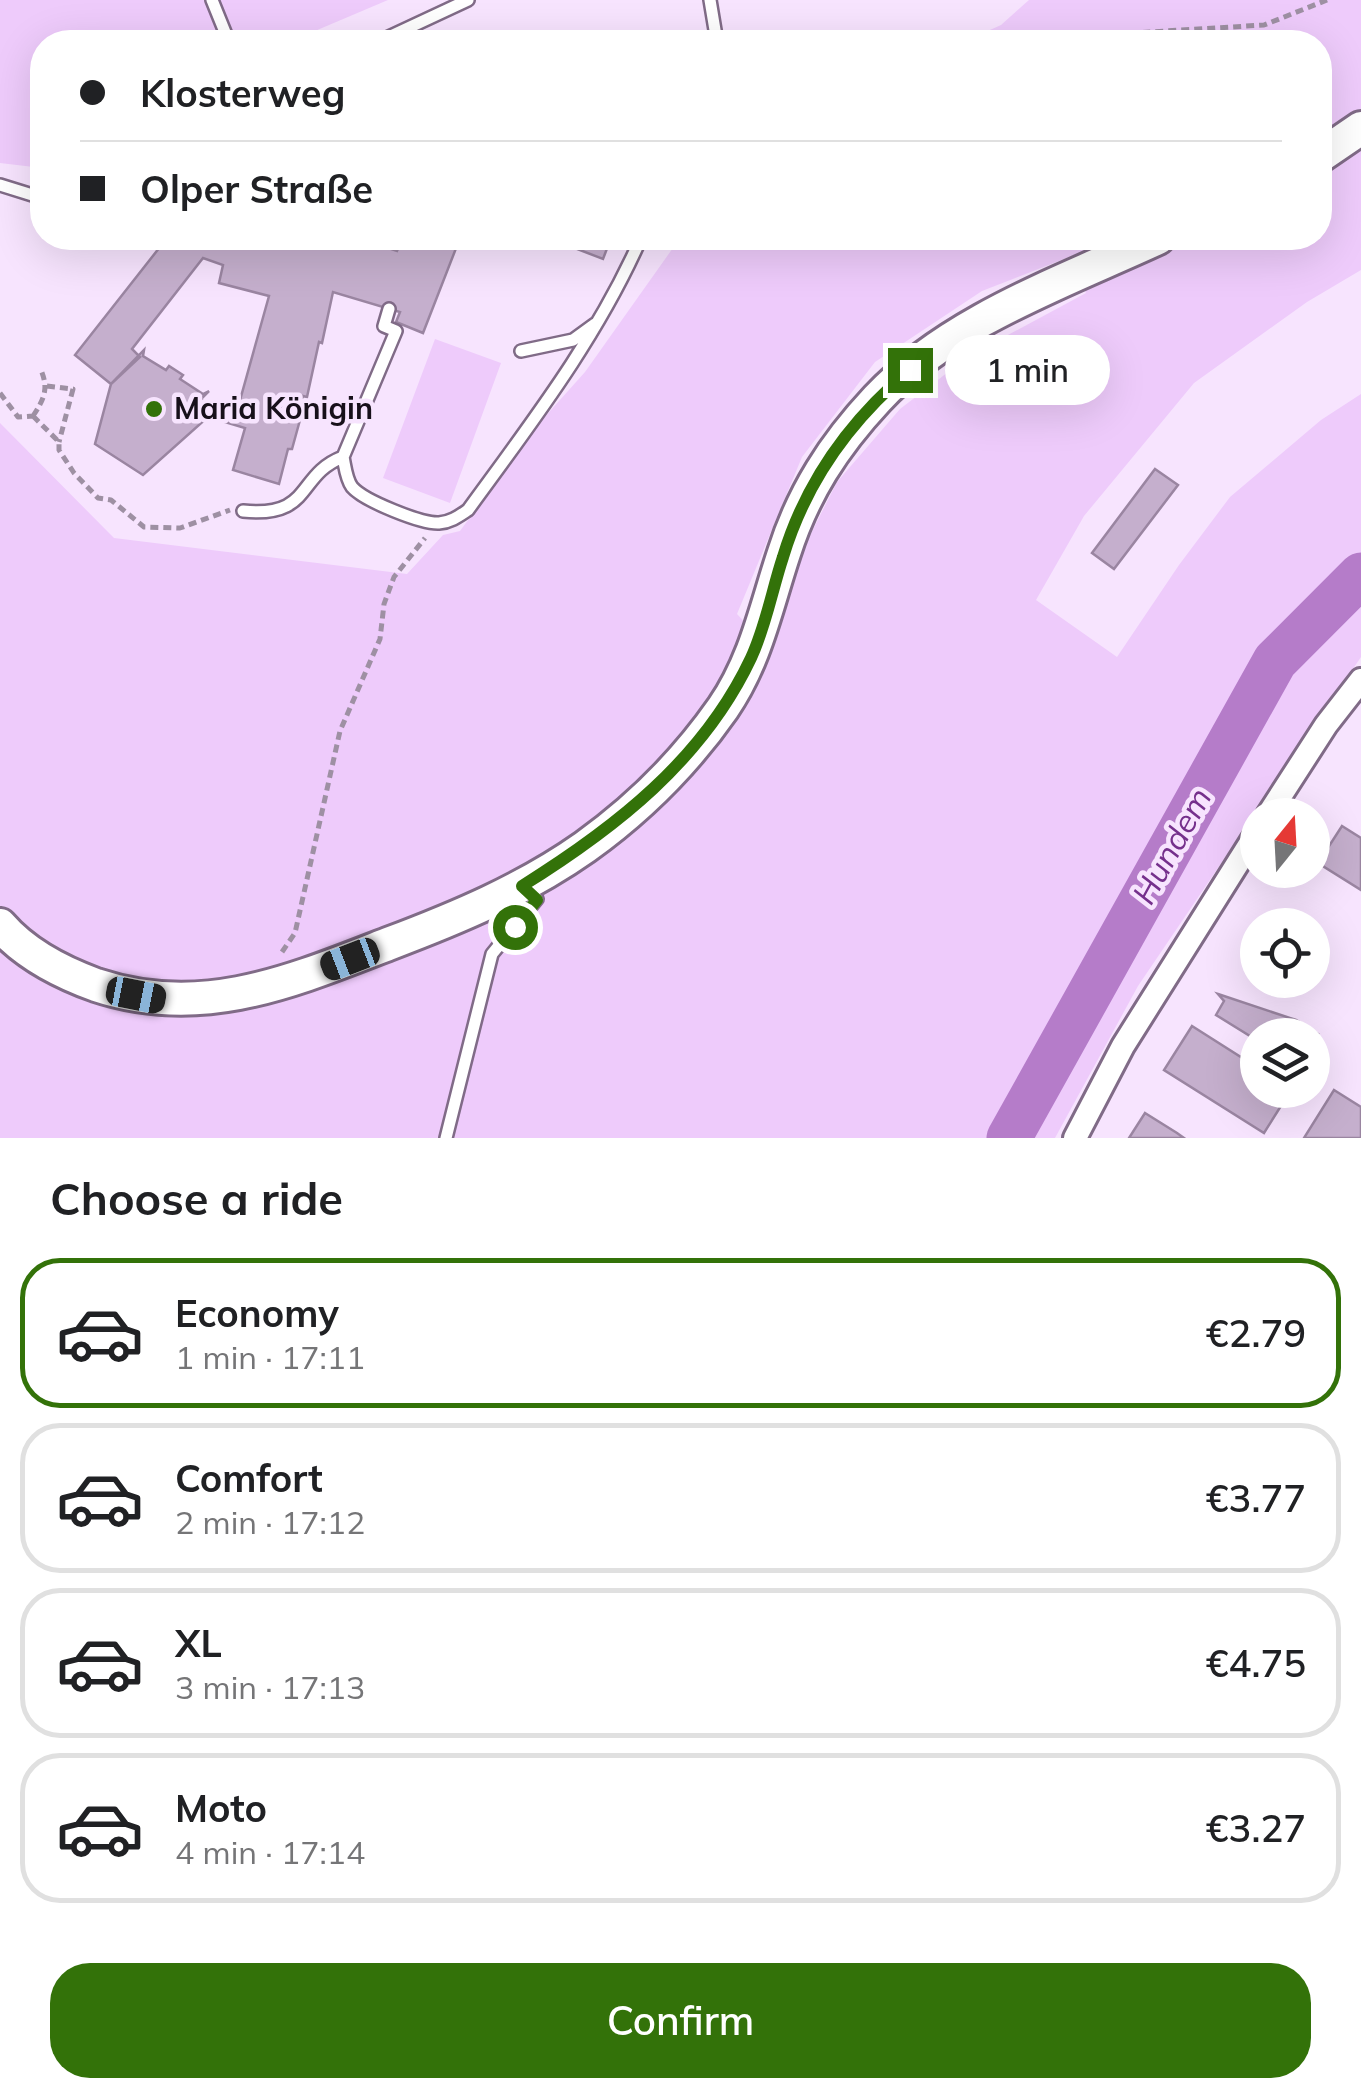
<!DOCTYPE html>
<meta charset="utf-8">
<style>
body{margin:0;font-family:Mulish,sans-serif;background:#f2f2f2;color:#202124;height:100vh;display:flex;flex-direction:column;font-size:38px;white-space:nowrap}
*{box-sizing:border-box;margin:0}
p{font-size:32px;color:#757577}
.icon{flex:none;width:55px;height:55px;fill:none;stroke:currentColor;stroke-width:2;stroke-linecap:round;stroke-linejoin:round}
.map{position:relative;height:1138px;overflow:hidden}
.panel{display:flex;flex-direction:column;background:#fff;flex:1}
.panel>*{flex:none}
.top-card{position:absolute;left:30px;top:30px;width:1302px;height:220px;border-radius:40px;box-shadow:0 10px 40px #0002;display:grid;align-content:center;height:220px;padding:0 50px;background:#fff}
.needle{width:65px;rotate:18deg}
.buttons{position:absolute;left:1240px;top:798px;display:grid;gap:20px}
.buttons a{display:grid;place-items:center;width:90px;height:90px;border-radius:50%;background:#fff;box-shadow:0 10px 40px #0002;font-size:50px}
.end{position:absolute;width:45px;height:45px;margin:-22px;border:12px solid #337209;background:#fff;box-shadow:0 0 0 5px #fff}
.from{border-radius:50%}
.bubble{position:absolute;height:70px;border-radius:35px;background:#fff;box-shadow:0 10px 40px #0002;font-size:32px;font-weight:600;line-height:70px;text-align:center}
.car{position:absolute;width:30px;height:60px;margin:-30px -15px;border-radius:12px;box-shadow:0 0 8px 2px #0007;background:linear-gradient(#222 24%,#8ab4d8 0 40%,#222 0 76%,#8ab4d8 0 86%,#222 0)}
.top-card b{display:flex;align-items:center;gap:35px;height:95px;font-size:38px}
.top-card b+b{border-top:2px solid #e0e0e0}
.top-card i{width:25px;height:25px;background:#202124}
ul{padding:0;list-style:none}
li{display:flex;align-items:center;gap:30px;height:150px;margin:0 20px 15px;padding:0 30px;border:5px solid #e0e0e0;border-radius:40px}
li div{flex:1}
li b{display:block;font-size:38px}
li em{font-style:normal;font-weight:600}
li.current{border-color:#337209}
li>.icon{width:90px;height:90px;stroke-width:1.5}
h2{padding:0 50px;font-size:45px;line-height:120px}
.primary-button{display:flex;gap:20px;margin-top:auto;padding:20px 50px}
.primary-button a{flex:1;height:115px;border-radius:40px;background:#337209;color:#fff;font-size:40px;font-weight:600;line-height:115px;text-align:center}
.map>svg:first-child{display:block}
</style>
<div class="map">
<svg width="1361" height="1138" viewBox="0 0 1361 1138">
<rect width="100%" height="100%" fill="#f7e4fe"/>
<path fill="#eecbfb" fill-rule="evenodd" d="M0,0h388l-99,42h-247v126l-42,-5z
M1029,0h332v270l-54,32 -113,81 -110,133 -48,84 81,57 62,-92 51,-68 91,-77 40,-26v263l-223,329 -83,152h-1055v-715l114,115 293,36 36,-39 17,-4 82,-111 43,-48 95,-134h640v-196h-357l38,-17zM1069,257l17,36 -117,63 -69,53 -63,73 -41,81 -28,84 -31,-33 65,-157 73,-95 107,-71z
M435,339l66,24 -51,140 -67,-25z"/>
<g fill="none" stroke-linecap="round" stroke-linejoin="round">
<path stroke="#b57cc9" stroke-width="45" d="M1009,1138l266,-477 86,-86"/>
</g>
<path fill="#c5afcd" stroke="#9a85a1" stroke-width="2.5" d="M167,238h192l38,13 6,-13h57l-37,95 -27,-11 4,-10 -67,-20 -11,51 -3,-1 -12,55 -4,-1 -7,23 4,1 -8,29h-4l-9,35 -46,-14 12,-42 -37,-11 -8,-17 37,11 32,-115 -50,-13 4,-18 -20,-7 -71,91 8,8 -29,27 -36,-29z
M570,238h41l-8,21 -36,-14z
M144,350l-1,6 23,14 3,-4 14,9 -3,4 23,15 6,-3 -9,9 8,17 -65,58 -48,-31 16,-60z
M1155,469l23,16 -64,84 -22,-16z
M1342,826l19,12v52l-43,-27z
M1218,994l78,26 22,14 -6,8v-7h-54v6l-42,-26 8,-14z
M1192,1026l66,42v22h33l-27,43 -100,-63z
M1334,1090l27,17v31h-57z
M1145,1113l32,20 7,5h-55z"/>
<g fill="none" stroke-linecap="round" stroke-linejoin="round">
<g stroke="#806b87" stroke-width="16">
<path id="service" d="M212,0l17,42
M710,0l7,42
M378,42l90,-42
M0,185l42,13
M389,309l-5,17 12,5 -53,126c2,9 3,22 9,30 12,14 70,37 87,36 12,-1 20,-7 29,-13 64,-88 129,-172 173,-272
M521,351l52,-11 22,-16
M243,511c70,7 53,-36 100,-54
M446,1138l46,-184 45,-55 -12,-10"/>
</g>
<g stroke="#806b87" stroke-width="28">
<path id="minor" d="M1268,815l58,-90 35,-45
M1075,1138l48,-92 135,-215"/>
</g>
<g stroke="#806b87" stroke-width="38">
<path id="secondary" d="M1320,156l41,-28
M0,925c25,29 60,47 96,60 105,35 194,-3 292,-41 69,-26 136,-54 197,-97 53,-38 101,-86 138,-139 33,-48 43,-101 61,-155 19,-60 50,-108 93,-154 73,-78 186,-117 281,-161"/>
</g>
<path stroke="#9e90a3" stroke-width="5" stroke-dasharray="8 5" stroke-linecap="butt" d="M1052,42l32,-6 180,-11 63,-25
M394,238l5,9
M47,386l26,3 -14,53
M0,393l18,24 15,-1
M33,416l26,26v8l15,23 24,25 13,2 33,27 36,1 50,-18
M33,416c11,-17 16,-27 8,-46
M282,952l13,-19 45,-202 40,-92 4,-35 10,-27 31,-39"/>
<use href="#service" stroke="#fff" stroke-width="11"/>
<use href="#minor" stroke="#fff" stroke-width="22"/>
<use href="#secondary" stroke="#fff" stroke-width="32"/>
</g>
<g fill="none" stroke-linecap="round" stroke-linejoin="round">
<path stroke="#337209" stroke-width="12" d="M515,927l22,-27 -15,-14c93,-58 181,-126 229,-228 15,-32 21,-68 32,-101 23,-76 66,-136 127,-187"/>
</g>
<circle fill="#337209" stroke="#f7e4fe" stroke-width="4" cx="154" cy="409" r="10"/>
<g text-anchor="middle" stroke-width="9" stroke-linejoin="round" paint-order="stroke">
<g font-size="30" font-weight="bold" fill="#17101a" stroke="#f7e4fe" text-anchor="start">
<text x="174" y="419">Maria Königin</text>
</g>
<g font-size="32" font-style="italic" fill="#75308c" stroke="#f7e4fe">
<text transform="translate(1172 846) rotate(-61)" y="11">Hundem</text>
</g>
</g>
</svg>
<div class="buttons">
<a><svg class="needle" viewBox="-14 -14 28 28"><path d="M0-13l5 13h-10z" fill="#e53935"/><path d="M0 13l5-13h-10z" fill="#757577"/></svg></a>
<a><svg class="icon" aria-label="locate" viewBox="0 0 24 24"><circle cx="12" cy="12" r="6"/><path d="M12 2v4M12 18v4M2 12h4M18 12h4"/></svg></a>
<a><svg class="icon" aria-label="layers" viewBox="0 0 24 24"><path d="M12 4l9 5-9 5-9-5zM3 14l9 5 9-5"/></svg></a>
</div>
<i class="end from" style="left:515px;top:927px"></i>
<i class="end" style="left:910px;top:370px"></i>
<div class="bubble" style="left:945px;top:335px;width:165px">1 min</div>
<i class="car" style="left:350px;top:959px;rotate:249deg"></i>
<i class="car" style="left:136px;top:995px;rotate:101deg"></i>
<div class="top-card">
<b><i class="from"></i>Klosterweg</b>
<b><i></i>Olper Straße</b>
</div>
</div>
<section class="panel">
<h2>Choose a ride</h2>
<ul>
<li class="current"><svg class="icon" aria-label="car" viewBox="0 0 24 24"><path d="M5 17H2v-5l4-1 3-4h7l3 4 3 1v5h-3M9 17h6M6 11h13"/><circle cx="7" cy="17" r="2"/><circle cx="17" cy="17" r="2"/></svg><div><b>Economy</b><p>1 min · 17:11</p></div><em>€2.79</em></li>
<li><svg class="icon" aria-label="car" viewBox="0 0 24 24"><path d="M5 17H2v-5l4-1 3-4h7l3 4 3 1v5h-3M9 17h6M6 11h13"/><circle cx="7" cy="17" r="2"/><circle cx="17" cy="17" r="2"/></svg><div><b>Comfort</b><p>2 min · 17:12</p></div><em>€3.77</em></li>
<li><svg class="icon" aria-label="car" viewBox="0 0 24 24"><path d="M5 17H2v-5l4-1 3-4h7l3 4 3 1v5h-3M9 17h6M6 11h13"/><circle cx="7" cy="17" r="2"/><circle cx="17" cy="17" r="2"/></svg><div><b>XL</b><p>3 min · 17:13</p></div><em>€4.75</em></li>
<li><svg class="icon" aria-label="car" viewBox="0 0 24 24"><path d="M5 17H2v-5l4-1 3-4h7l3 4 3 1v5h-3M9 17h6M6 11h13"/><circle cx="7" cy="17" r="2"/><circle cx="17" cy="17" r="2"/></svg><div><b>Moto</b><p>4 min · 17:14</p></div><em>€3.27</em></li>
</ul>
<div class="primary-button"><a>Confirm</a></div>
</section>
